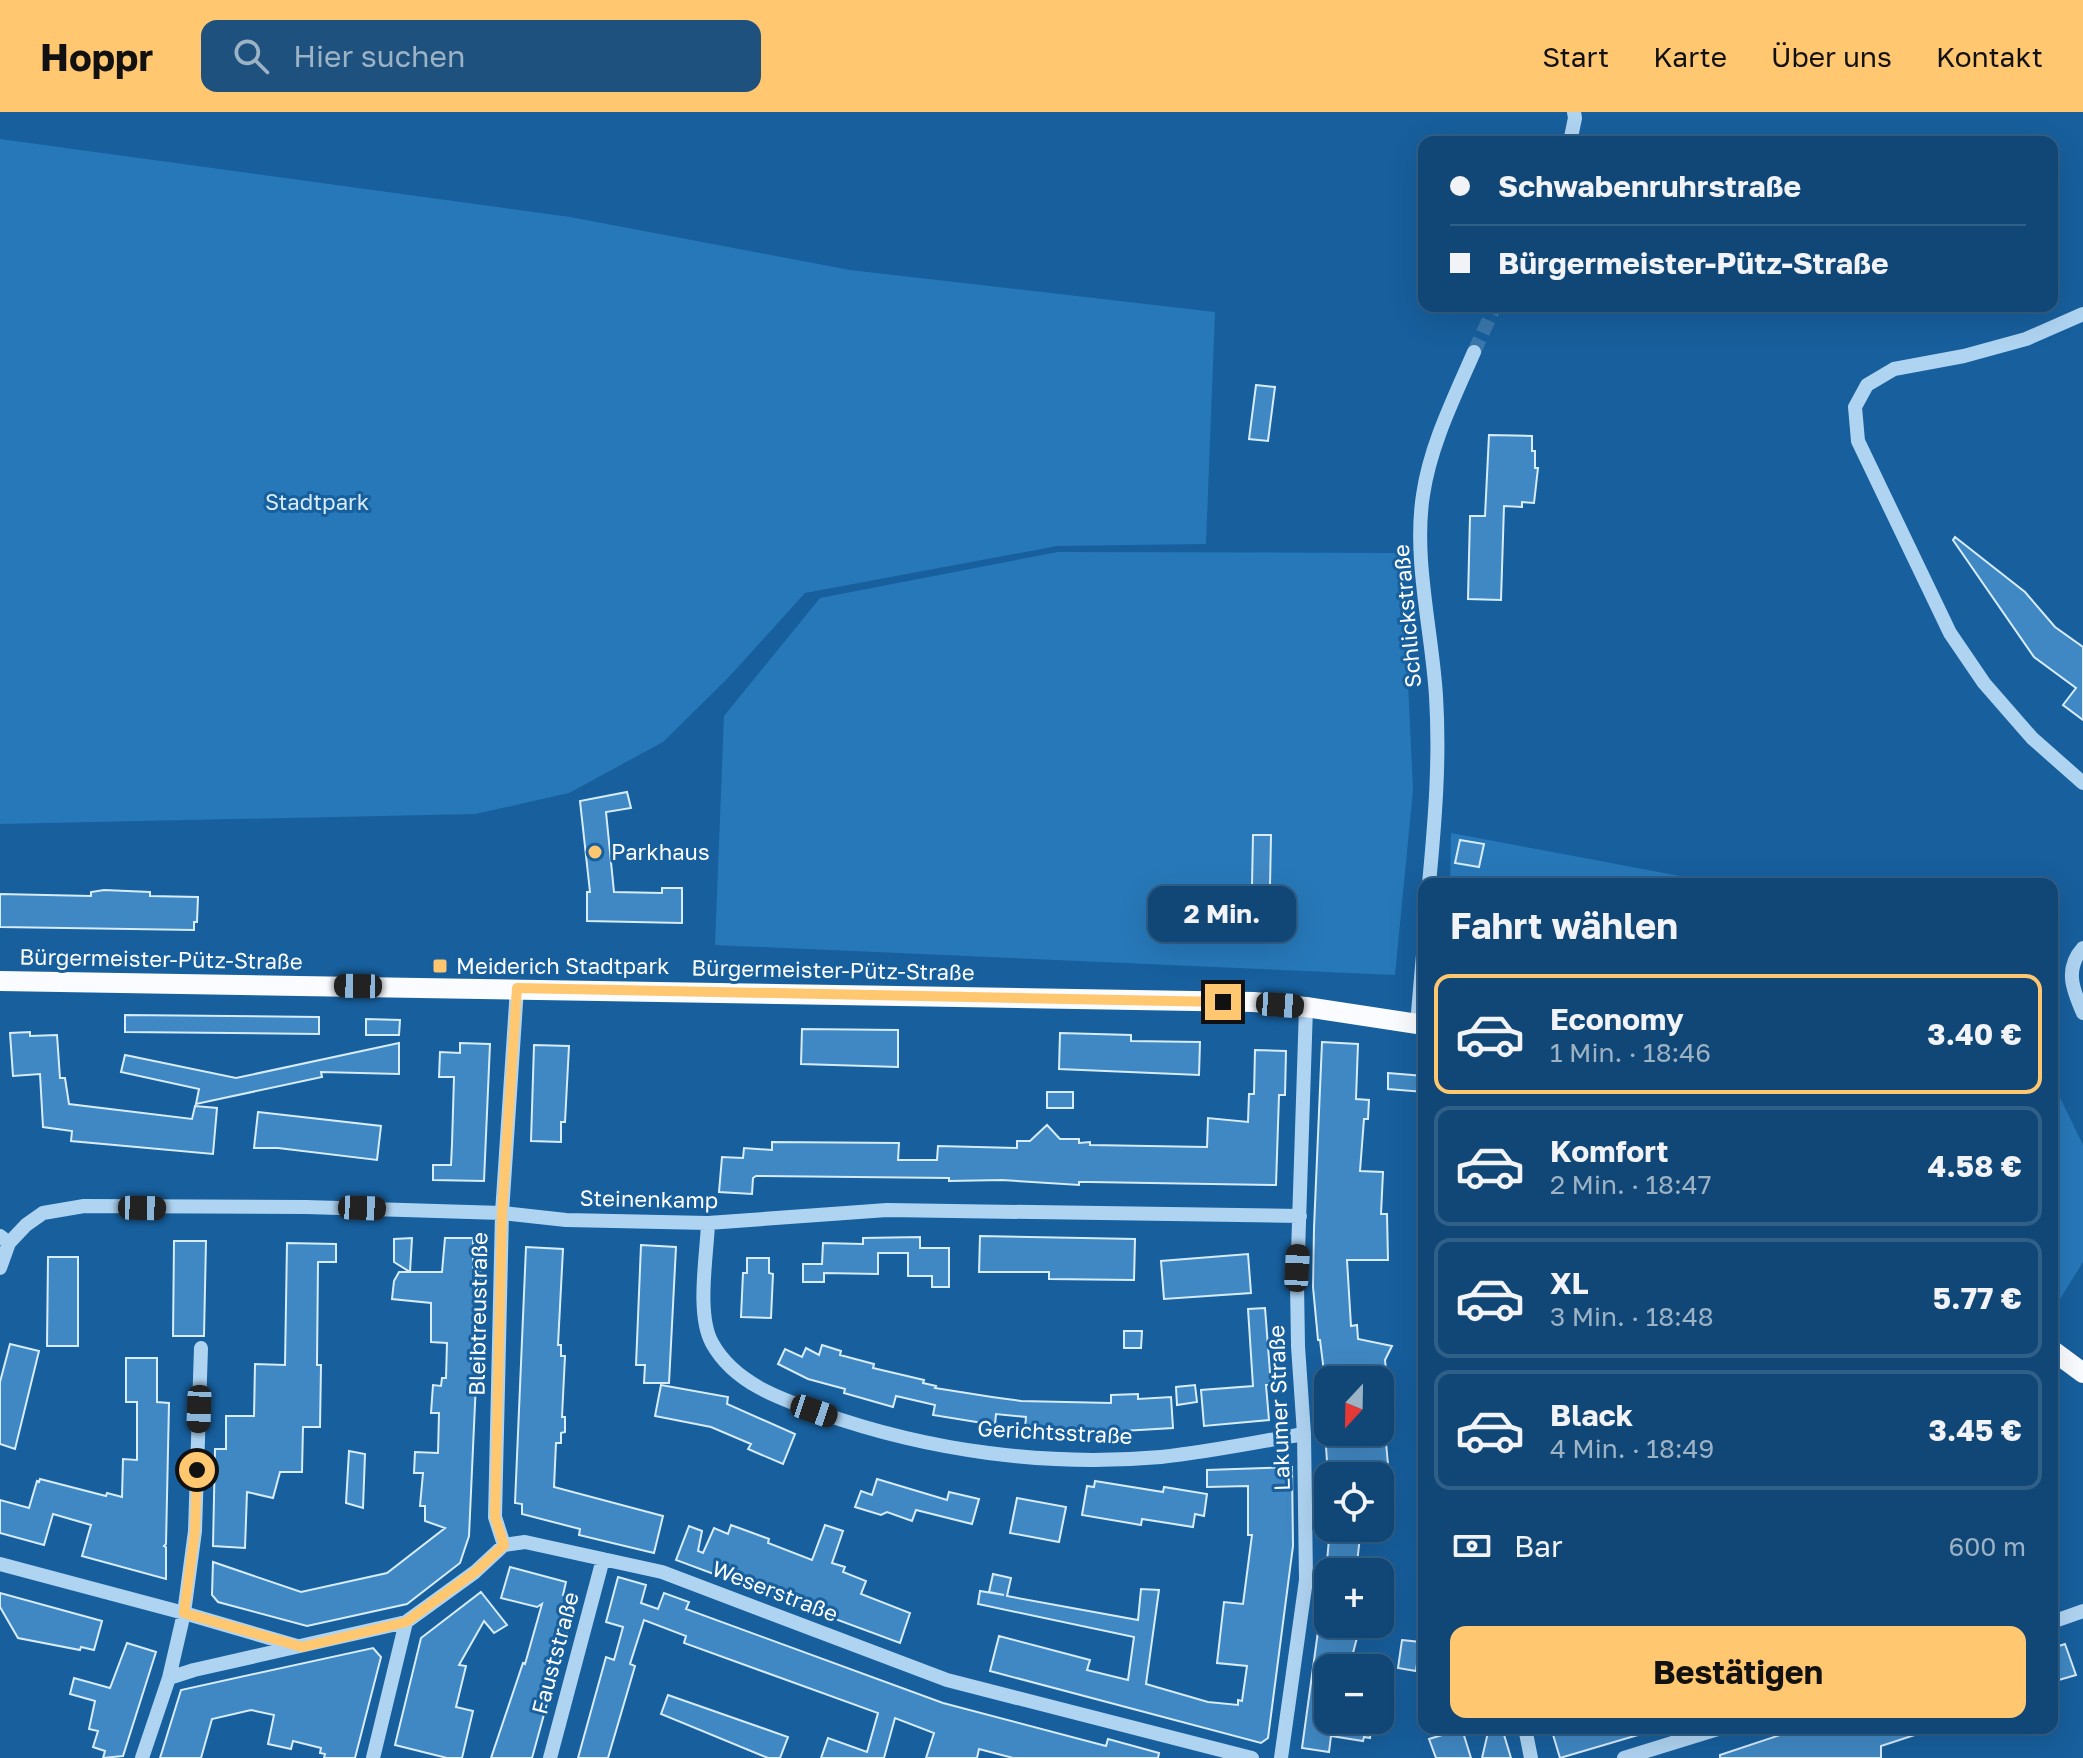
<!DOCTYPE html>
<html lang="de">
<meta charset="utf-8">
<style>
body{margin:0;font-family:"Golos Text",sans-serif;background:#1e517e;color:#f1f3f6;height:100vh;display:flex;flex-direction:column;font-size:30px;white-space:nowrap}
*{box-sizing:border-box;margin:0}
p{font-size:26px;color:#9cb2c5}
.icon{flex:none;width:44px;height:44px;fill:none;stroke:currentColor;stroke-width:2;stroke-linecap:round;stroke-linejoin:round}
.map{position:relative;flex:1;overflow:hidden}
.drawer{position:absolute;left:1418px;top:766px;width:640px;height:856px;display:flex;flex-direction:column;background:#114776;border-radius:16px;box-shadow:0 8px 32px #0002,0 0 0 2px #305f88}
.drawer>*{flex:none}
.guide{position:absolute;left:1418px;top:24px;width:640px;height:176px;border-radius:16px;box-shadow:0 8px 32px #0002,0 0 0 2px #305f88;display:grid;align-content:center;height:176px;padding:0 32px;background:#114776}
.needle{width:52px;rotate:202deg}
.tools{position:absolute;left:1314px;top:1254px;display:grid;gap:16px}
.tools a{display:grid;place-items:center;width:80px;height:80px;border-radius:16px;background:#114776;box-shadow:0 8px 32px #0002,0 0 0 2px #305f88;font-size:40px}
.end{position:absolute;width:36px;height:36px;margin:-18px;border:10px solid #ffc770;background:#111;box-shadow:0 0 0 4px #111}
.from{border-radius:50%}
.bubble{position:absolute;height:56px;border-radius:16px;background:#114776;box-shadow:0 8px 32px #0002,0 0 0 2px #305f88;font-size:26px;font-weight:700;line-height:56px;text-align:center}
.car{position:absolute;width:24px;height:48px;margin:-24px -12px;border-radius:10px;box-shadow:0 0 6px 2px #0007;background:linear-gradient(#222 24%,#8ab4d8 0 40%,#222 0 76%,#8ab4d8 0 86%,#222 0)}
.guide b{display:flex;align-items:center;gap:28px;height:76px;font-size:30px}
.guide b+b{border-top:2px solid #305f88}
.guide i{width:20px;height:20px;background:#f1f3f6}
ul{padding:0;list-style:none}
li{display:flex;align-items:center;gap:24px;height:120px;margin:0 16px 12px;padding:0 16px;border:4px solid #305f88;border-radius:16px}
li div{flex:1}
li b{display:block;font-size:30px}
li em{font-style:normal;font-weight:700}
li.on{border-color:#ffc770}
li>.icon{width:72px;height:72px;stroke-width:1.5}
h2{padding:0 32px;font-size:36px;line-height:96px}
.pay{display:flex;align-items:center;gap:20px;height:88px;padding:0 32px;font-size:30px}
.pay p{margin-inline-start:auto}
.primary-button{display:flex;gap:16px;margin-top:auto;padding:16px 32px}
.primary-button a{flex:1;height:92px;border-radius:16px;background:#ffc770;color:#111;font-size:32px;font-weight:700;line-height:92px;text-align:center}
header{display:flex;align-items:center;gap:48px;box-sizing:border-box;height:112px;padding:0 40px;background:#ffc770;color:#111}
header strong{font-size:38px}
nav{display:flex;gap:44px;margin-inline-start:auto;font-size:28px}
.search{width:560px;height:72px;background:#1e517e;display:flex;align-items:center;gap:20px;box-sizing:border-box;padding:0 28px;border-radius:16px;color:#9cb2c5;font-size:30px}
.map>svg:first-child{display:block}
</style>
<header>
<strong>Hoppr</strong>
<div class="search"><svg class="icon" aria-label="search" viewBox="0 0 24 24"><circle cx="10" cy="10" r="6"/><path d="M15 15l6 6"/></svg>Hier suchen</div>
<nav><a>Start</a><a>Karte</a><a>Über uns</a><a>Kontakt</a></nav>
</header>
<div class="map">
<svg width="2083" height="1646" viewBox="0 0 2083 1646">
<rect width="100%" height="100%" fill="#175f9d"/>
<path fill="#2778b9" d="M0,27l570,78 280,53 365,42 -9,232 -149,2 -252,47 -77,85 -65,64 -94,51 -94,21 -475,10z
M1058,440l344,1 11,237 -18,185 -680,-30 9,-229 96,-118z
M1451,721l272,51h-273z
M2052,969l31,64v117l-31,50z"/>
<path fill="#4088c3" stroke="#d7ecfc" stroke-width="2" d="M1256,273l19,2 -7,54 -19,-2z
M1489,323l43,1v15h3v17h3l-4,35 -12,-1v5l-18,-1 -3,94 -33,-1 2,-83h15z
M1955,425l70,55 30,35 28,20v73l-20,-15 13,-17 -42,-31 -81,-117z
M627,680l4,16 -25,4 8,80 48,1v-5h20v35l-95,-2v-29h3l-10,-91z
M1253,723h18l-1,51 -18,-1z
M1460,728l24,4 -5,23 -24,-4z
M104,778l46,2v4l48,1 -1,25h-3v8l-194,-3v-33l91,2v-4z
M125,903l194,2v17l-194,-2z
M366,907l34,1 -1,15h-33z
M802,917l96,1v37l-97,-3z
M30,920v4l27,-1 3,43h5l4,26 123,15 3,-13 22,2 -4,46 -142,-13 1,-10 -29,-4 -3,-53 -27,2 -3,-43z
M1060,921l71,2v6l69,1 -1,33 -140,-6z
M1322,930l36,2 -2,55 13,1 -1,19h-4l-4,52 23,1 -2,42h6l1,46h-41l4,66 6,-1 1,14 34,7 -7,14 1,10 -12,1 1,9h-50l-5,-40h-2l-5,-53 1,-59z
M399,931v31l-78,-2 1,5 -126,27 3,-15 -78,-17 4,-17 111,23z
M460,931l30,1 -6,137 -51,-1v-15h18l1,-21 2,-67h-15l1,-25 20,1z
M534,933l35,1 -4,76h-4v20l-30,-1z
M1255,938l31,1 -1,44h-6l-3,90 -187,-3h-10v3l-77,-5 -53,1v-3l-193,-2 -3,2 -1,16 -33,-2 3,-35 21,1 1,-10 28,2v-8l127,1 -1,17h39l1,-14 79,2v-7h13l17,-16 13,14h19v4l11,-1v3l117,2 1,-29 40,4 1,-28h5z
M1388,961l36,3v16l-36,-3z
M1047,980h26v16h-26z
M258,1000l123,14 -4,34 -99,-12h-24z
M980,1124l155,3 -1,41 -85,-1v-7h-70z
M920,1125v11h29v39h-17v-11h-24v-23h-30v21l-54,-1v9h-21v-18h19l1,-21 40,1v-6z
M412,1126l-2,34h32l3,-34h28v33l8,1 -12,264 -9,27 -53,41 -100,22 -89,-24 -6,-7 1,-33 88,30 86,-19 58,-45 -20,-7v-15h-5l3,-33h-9l1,-21 23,1 1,-40h-8l2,-28 8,1 1,-8h4l1,-35 -16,-1v-39l-39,-4 2,-18 5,-9h11l-16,-10v-23z
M174,1129h32l-2,95h-31z
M287,1131l49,1v18h-18l-1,103h4l-1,62h-17l-1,45h-22l-7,26 -26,-6 -2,56 -32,-2 2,-97h11v-33h28l1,-52 30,1z
M641,1133l35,2 -7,136h-25l1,-18h-9z
M526,1135l37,2 -5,96h3v11h4l-3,61h3v15l-4,1v10h-5l-2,44 109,29 -9,37 -75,-18 1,-6 -58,-15v-10l-7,-1z
M1248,1142l3,39 -87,6 -3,-38z
M48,1145h30v89h-31z
M747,1146h22v15l4,1 -2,44 -30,-1 2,-44h4z
M1265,1196l6,77h-5l3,35 -65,6 -3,-36 52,-4 -5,-77z
M1124,1219h18l-1,17h-17z
M10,1232l29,7 -24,98 -15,-5v-62z
M822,1233l19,6 -1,4 34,9 -1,4 51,12 -1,3 13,3 -1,2 57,9 29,4 90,2v-8l27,-1v5l33,-2 2,31 -68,4 -48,-2 -32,-2 1,-11 -30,-3 -1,11 -62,-10 2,-10 -39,-9 -3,11 -49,-14 1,-4 -37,-10 -30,-15 7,-15 17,8 4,-9 13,7z
M126,1246h31v44l12,1 -3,141 -2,2 2,1v32l-84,-23 9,-31 -38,-11 -9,31 -44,-12v-33l29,8 8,-27 2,1 1,-3 66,17 1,-3 15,4 1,-38 14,1v-58h-11z
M661,1273l67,12 -1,7 68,30 -12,30 -35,-15 3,-5 -40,-17 -56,-11z
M1195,1273l2,17 -20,3 -1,-18z
M1325,1320h60l4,43 -61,1z
M349,1339l16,3 -2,54 -17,-5z
M1292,1355l1,79 -25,192 -7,5 -271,-72 9,-35 91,24 -3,10 41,10 6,-43 -156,-33 2,-13 24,4 -15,-3 4,-18 18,4 -4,18 131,24 3,-31 18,1 -13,94 62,18 30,3v-5l4,1 5,-35 -30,-3 7,-61 19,2 9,-69h-4v-49l-41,1v-17z
M877,1367l70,21 2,-8 30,7 -7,25 -56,-14 -4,11 -25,-9 -6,3 -26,-8 6,-16 11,4z
M1095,1369l68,11 1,-5 43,7 -3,22 -9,-2 -2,13 -51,-8 -1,6 -59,-10 5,-29 7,1z
M1017,1386l49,9 -7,35 -49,-9z
M731,1413l38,14 -1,4 44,17 13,-35 18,6 -11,32 13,4 -2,5 23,9 -5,13 49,19 -10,30 -224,-83 13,-34 13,5 -4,20 5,2 11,-25 14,6z
M1330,1416h31l-5,44h-30z
M510,1455l56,15 -3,13 13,3 -44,160h-41l32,-95 2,1 17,-60 -5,3 -36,-9z
M618,1465l28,8 -5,18 17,6 6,-16 25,9 -3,7 257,94 163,43 2,-7 51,14 -1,5h-145l-34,-9 -2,9h-51l8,-25 -39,-15 -11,40h-63l7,-20 39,14 11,-39 -194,-70 2,-7 -42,-16 -14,44 5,2 -27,92h-30l28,-101 8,3 9,-33 -17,-5z
M481,1480l26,33 -13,8 -10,-12 -25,44 7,1 -10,41 17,4 -11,47h-15l-52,-13 26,-107z
M0,1481l102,28 -8,29 -13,-3 -1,3 -62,-12 -18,-31z
M1319,1512h36l-1,9 4,1 -9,34h-21v52h44l-2,18 -6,-1 -1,4 -32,-5 -2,16 -27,-4z
M1402,1528l18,2 -4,29 -18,-3z
M127,1531l29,9 -33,104 -20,2 2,-7 -12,-4 5,-16 -9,-2 6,-28 -25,-7 4,-16 36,10z
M2065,1532l11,31 -24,7v-34z
M373,1536l8,9 -26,101h-31l1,-4 -5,-1 1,-5 -28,-7 -2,8 -23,-5 6,-29 -23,-5 -39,9 -11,39h-41l21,-68z
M668,1583l120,42 -8,21h-12l-107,-44z
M1489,1616h13l9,30h-29z
M1551,1616h96l1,4 -88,26z
M1801,1616h126v3l-46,15v12h-161v-3z
M1462,1617l9,29h-35l-7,-19z"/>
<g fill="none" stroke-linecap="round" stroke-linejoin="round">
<path stroke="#3a77ac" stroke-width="14" stroke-dasharray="14 7" stroke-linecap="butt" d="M1474,240l21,-46"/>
<path stroke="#afd4f2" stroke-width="14" d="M1570,30l5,-24 -1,-6
M2083,202l-57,25 -62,17 -70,13 -27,16 -12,22 3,34 92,192 34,50 48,55 51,45
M1429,772c6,-64 11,-124 7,-188 -4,-65 -23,-137 -13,-201 7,-49 31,-97 51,-143
M2083,836c-19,21 -10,42 0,65
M1417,912l7,-81
M708,1111c-1,32 -12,91 4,120 22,40 68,56 109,70 108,38 225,54 340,44 48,-5 96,-15 143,-23
M0,1124l9,7 -9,25
M9,1131l17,-18 17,-12 41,-7 222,1 196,6 64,7 142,3 179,-13 413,6
M504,1433l-9,-28 7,-304 15,-225
M0,1452l184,49 11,-82 6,-183
M2052,1510l31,-11
M169,1566l15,-65 113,33
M1525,1616l6,30
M142,1646l27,-80 25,-8 212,-48 69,-50 29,-27 21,-3 137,30 285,108 305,78
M373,1646l33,-136
M550,1646l53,-199
M1281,1646l25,-178 -2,-146 -6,-88 -1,-62 9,-277
M1624,1646l97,-30"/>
<path stroke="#fafcff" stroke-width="20" d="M0,869l1254,21 52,5 118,18
M2052,1238l31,23"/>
</g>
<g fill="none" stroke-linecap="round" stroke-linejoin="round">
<path stroke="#ffc770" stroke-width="10" d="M197,1358l-2,61 -11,82 118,34 104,-25 69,-50 29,-27 -9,-28 7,-304 15,-225 706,14"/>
</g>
<g fill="#ffc770" stroke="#175f9d" stroke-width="3">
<circle cx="595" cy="740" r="8"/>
<rect x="432" y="846" width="16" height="16" rx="4"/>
</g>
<g text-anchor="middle" stroke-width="6" stroke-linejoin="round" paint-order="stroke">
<g font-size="22" fill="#d7ecfc" stroke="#175f9d">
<text x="317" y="398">Stadtpark</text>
</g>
<g font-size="22" fill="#fff" stroke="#175f9d">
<text transform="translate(1407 504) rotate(-95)" y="8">Schlickstraße</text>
<text transform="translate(161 847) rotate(1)" y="8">Bürgermeister-Pütz-Straße</text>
<text transform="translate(833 858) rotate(1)" y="8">Bürgermeister-Pütz-Straße</text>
<text transform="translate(649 1087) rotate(1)" y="8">Steinenkamp</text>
<text transform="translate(478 1202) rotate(-89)" y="8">Bleibtreustraße</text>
<text transform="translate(1279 1296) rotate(-92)" y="8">Lakumer Straße</text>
<text transform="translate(1055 1320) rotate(3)" y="8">Gerichtsstraße</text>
<text transform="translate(775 1479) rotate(21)" y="8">Weserstraße</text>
<text transform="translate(555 1541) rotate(-75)" y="8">Fauststraße</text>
</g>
<g font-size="22" fill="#fff" stroke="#175f9d" text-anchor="start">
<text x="611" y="748">Parkhaus</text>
<text x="456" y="862">Meiderich Stadtpark</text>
</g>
</g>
</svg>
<div class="tools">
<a><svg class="needle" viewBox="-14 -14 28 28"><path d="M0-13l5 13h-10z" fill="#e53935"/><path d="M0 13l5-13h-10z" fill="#9cb2c5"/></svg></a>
<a><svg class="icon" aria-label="locate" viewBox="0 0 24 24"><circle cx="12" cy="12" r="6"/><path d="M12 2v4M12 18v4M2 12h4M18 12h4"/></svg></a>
<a>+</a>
<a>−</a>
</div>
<i class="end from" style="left:197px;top:1358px"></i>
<i class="end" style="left:1223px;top:890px"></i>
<div class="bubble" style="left:1148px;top:774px;width:148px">2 Min.</div>
<i class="car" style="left:358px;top:874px;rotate:271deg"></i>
<i class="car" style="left:1280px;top:893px;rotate:94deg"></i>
<i class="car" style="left:142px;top:1096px;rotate:91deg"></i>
<i class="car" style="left:362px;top:1096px;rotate:92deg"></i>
<i class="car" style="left:1297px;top:1156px;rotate:3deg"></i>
<i class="car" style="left:199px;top:1297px;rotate:182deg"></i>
<i class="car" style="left:814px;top:1299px;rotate:109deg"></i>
<div class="guide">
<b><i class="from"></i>Schwabenruhrstraße</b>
<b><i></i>Bürgermeister-Pütz-Straße</b>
</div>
<section class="drawer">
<h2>Fahrt wählen</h2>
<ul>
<li class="on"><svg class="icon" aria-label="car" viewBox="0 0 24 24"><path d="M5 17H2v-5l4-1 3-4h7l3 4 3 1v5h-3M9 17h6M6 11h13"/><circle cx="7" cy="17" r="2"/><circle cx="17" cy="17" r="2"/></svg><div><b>Economy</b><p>1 Min. · 18:46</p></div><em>3.40 €</em></li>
<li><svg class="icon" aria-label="car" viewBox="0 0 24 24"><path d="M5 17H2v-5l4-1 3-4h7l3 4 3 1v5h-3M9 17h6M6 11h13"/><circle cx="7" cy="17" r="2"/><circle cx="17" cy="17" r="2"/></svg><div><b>Komfort</b><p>2 Min. · 18:47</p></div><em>4.58 €</em></li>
<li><svg class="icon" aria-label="car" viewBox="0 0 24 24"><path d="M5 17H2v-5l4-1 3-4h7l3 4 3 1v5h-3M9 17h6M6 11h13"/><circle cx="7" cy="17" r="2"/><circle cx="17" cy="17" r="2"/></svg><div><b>XL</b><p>3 Min. · 18:48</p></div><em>5.77 €</em></li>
<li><svg class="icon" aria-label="car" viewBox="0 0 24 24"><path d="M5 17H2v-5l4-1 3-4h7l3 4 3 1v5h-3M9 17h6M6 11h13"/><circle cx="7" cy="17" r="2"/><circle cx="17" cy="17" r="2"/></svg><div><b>Black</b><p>4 Min. · 18:49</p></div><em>3.45 €</em></li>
</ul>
<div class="pay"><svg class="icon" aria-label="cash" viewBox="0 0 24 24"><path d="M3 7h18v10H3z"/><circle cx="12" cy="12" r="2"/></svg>Bar<p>600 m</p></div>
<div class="primary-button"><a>Bestätigen</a></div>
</section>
</div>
